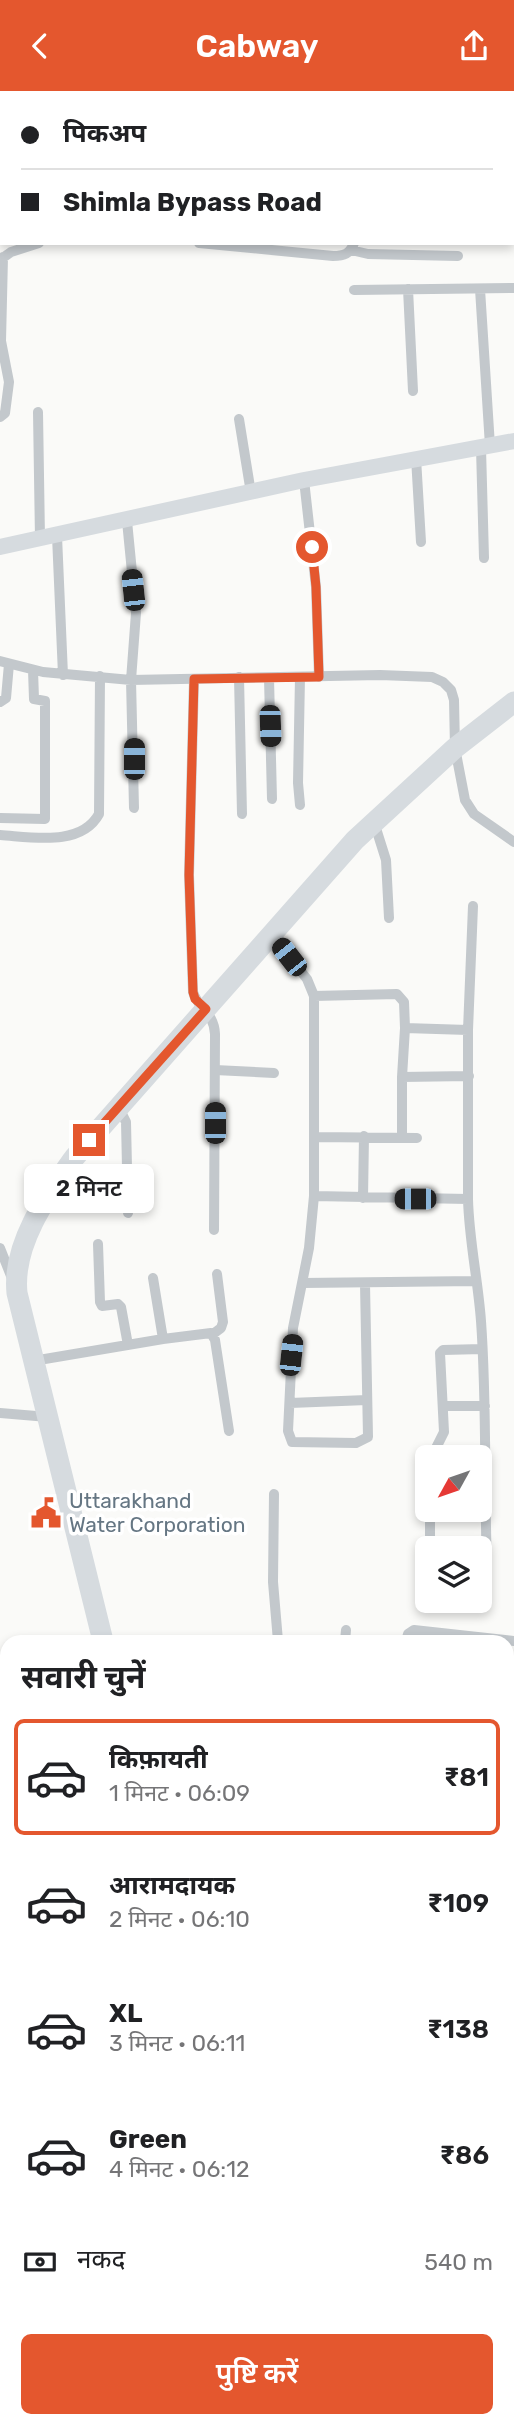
<!DOCTYPE html>
<html lang="hi">
<meta charset="utf-8">
<style>
body{margin:0;font-family:Rubik,"Noto Sans Devanagari",sans-serif;background:#f6f6f6;color:#202124;height:100vh;display:flex;flex-direction:column;font-size:26px;white-space:nowrap}
*{box-sizing:border-box;margin:0}
p{font-size:23px;color:#757577}
.icon{flex:none;width:38px;height:38px;fill:none;stroke:currentColor;stroke-width:2;stroke-linecap:round;stroke-linejoin:round}
.map{position:relative;flex:1;overflow:hidden}
.sheet{position:absolute;left:0px;top:1544px;width:514px;height:793px;display:flex;flex-direction:column;background:#fff;border-radius:21px 21px 0 0;box-shadow:0 4px 10px #0003}
.sheet>*{flex:none}
.banner{position:absolute;left:0px;top:0px;width:514px;height:154px;box-shadow:0 4px 10px #0003;display:grid;align-content:center;height:154px;padding:0 21px;background:#fff}
.needle{width:46px;rotate:230deg}
.fabs{position:absolute;left:415px;top:1354px;display:grid;gap:14px}
.fabs a{display:grid;place-items:center;width:77px;height:77px;border-radius:10px;background:#fff;box-shadow:0 4px 10px #0003;font-size:35px}
.end{position:absolute;width:32px;height:32px;margin:-16px;border:9px solid #e4572e;background:#fff;box-shadow:0 0 0 4px #fff}
.from{border-radius:50%}
.bubble{position:absolute;height:49px;border-radius:10px;background:#fff;box-shadow:0 4px 10px #0003;font-size:23px;font-weight:600;line-height:49px;text-align:center}
.car{position:absolute;width:21px;height:42px;margin:-21px -10px;border-radius:9px;box-shadow:0 0 5px 2px #0007;background:linear-gradient(#222 24%,#8ab4d8 0 40%,#222 0 76%,#8ab4d8 0 86%,#222 0)}
.banner b{display:flex;align-items:center;gap:24px;height:66px;font-size:26px}
.banner b+b{border-top:2px solid #e0e0e0}
.banner i{width:18px;height:18px;background:#202124}
ul{padding:0;list-style:none}
li{display:flex;align-items:center;gap:21px;height:116px;margin:0 14px 10px;padding:0 7px;border:4px solid transparent;border-radius:10px}
li div{flex:1}
li b{display:block;font-size:26px}
li em{font-style:normal;font-weight:600}
li.active{border-color:#e4572e}
li>.icon{width:63px;height:63px;stroke-width:1.5}
h2{padding:0 21px;font-size:32px;line-height:84px}
.pay{display:flex;align-items:center;gap:18px;height:77px;padding:0 21px;font-size:26px}
.pay p{margin-inline-start:auto}
.cta{display:flex;gap:14px;margin-top:auto;padding:14px 21px}
.cta a{flex:1;height:80px;border-radius:10px;background:#e4572e;color:#fff;font-size:28px;font-weight:600;line-height:80px;text-align:center}
header{display:flex;justify-content:space-between;align-items:center;height:91px;padding:0 21px;background:#e4572e;color:#fff;font-size:32px;font-weight:600}
.map>svg:first-child{display:block}
</style>
<header><svg class="icon" aria-label="back" viewBox="0 0 24 24"><path d="M15 5l-7 7 7 7"/></svg>Cabway<svg class="icon" aria-label="share" viewBox="0 0 24 24"><path d="M12 15V3M7 8l5-5 5 5M5 13v7h14v-7"/></svg></header>
<div class="map">
<svg width="514" height="2335" viewBox="0 0 514 2335">
<rect width="100%" height="100%" fill="#fafaf8"/>
<g fill="none" stroke-linecap="round" stroke-linejoin="round">
<path stroke="#bbc7cb" stroke-width="2.5" d="M508,1953l6,-4"/>
<path stroke="#c3c8cc" stroke-width="10" d="M491,0v2
M125,2v-2
M246,2v-2
M350,2v-2
M2,8v45
M0,109l2,-9
M513,121h1
M199,152l134,13c11,0 17,-2 21,-13
M351,159l17,4 90,2
M0,169l11,-8 28,-9
M408,198l5,102
M480,198l10,157
M354,199l160,-2
M38,321l2,127
M0,326l5,-4 4,-31 -8,-41 2,-84
M239,328l12,74
M481,357l3,110
M416,367l5,84
M304,389l12,107 3,90
M127,430l9,92 -5,67 3,128
M57,445l6,139
M0,570l43,11 88,8 249,-5 52,2 11,5 8,8 3,10 1,48 10,52 9,14 40,28
M239,586l3,137
M300,586l-2,106 2,22
M269,587l3,121
M194,588l-5,196 4,117c5,17 21,20 22,42l-1,196
M0,611l6,-4 3,-34
M0,727l45,1v-118l-11,-2 -1,-29
M374,731l12,38 3,58
M0,744c32,2 81,12 99,-21l1,-138
M473,815l-5,124v169c1,41 10,81 13,122 6,82 3,164 6,245l-2,4h-5
M272,844l35,44 7,17v200l-5,52 -16,80 -5,103 4,11 64,1 12,-6 -3,-153
M314,905l83,-2 7,8 1,26
M468,939l-63,-2 -3,49 67,-1
M215,979l59,3
M402,986v61
M118,1015l8,16 2,91
M314,1046l103,1
M314,1105l154,3
M363,1107l1,-62
M98,1153l2,58 2,4 16,-2 3,3 7,38
M0,1157l13,33
M153,1187l10,61
M303,1192l173,-2
M213,1243l8,-6 2,-6 -6,-48
M33,1270l130,-22 48,-6 4,7 14,91
M290,1312l77,-3
M444,1315h41
M0,1322l48,4
M431,1367l13,-26 -4,-79 3,-3 39,-1
M274,1403l-1,88 5,59
M430,1458v-39
M345,1550l1,-11
M406,1550l2,-7 6,-4 100,11
M508,1610h6
M508,1723l6,-9
M0,1780l7,-1
M0,1852l7,-1
M508,1857h6
M508,1985l6,-1
M0,1993l7,-2
M0,2044l7,-2
M0,2082l7,-2
M508,2244l6,1
M508,2303l6,1
M383,2335v-6"/>
<path stroke="#d6dbdf" stroke-width="16" d="M0,456l304,-67 210,-39"/>
<path stroke="#d6dbdf" stroke-width="21" d="M103,1550l-86,-348c-5,-49 30,-97 57,-135l281,-318 100,-92 59,-46
M105,2335l3,-6"/>
</g>
<g fill="none" stroke-linecap="round" stroke-linejoin="round">
<path stroke="#e4572e" stroke-width="9" d="M89,1049l117,-131 -11,-10 -2,-7 -4,-117 5,-196 125,-2 -3,-90 -4,-40"/>
</g>
<defs>
<g id="civic-bare" transform="scale(2.415)"><path d="M-.6-6.5H3V-4.5H.6V-3L4-1V1h2V6H-6V1h2V-1L-.6-3ZM-1.2 2.5V6h2.4V2.5Z" fill="#e4572e" stroke="#fff" stroke-width="2.5" paint-order="stroke"/></g>
</defs>
<g fill-rule="evenodd">
<use href="#civic-bare" x="46" y="1422"/>
</g>
<g text-anchor="middle" stroke-width="7" stroke-linejoin="round" paint-order="stroke">
<g font-size="21" fill="#657683" stroke="#fff" text-anchor="start">
<text x="69" y="1417">Uttarakhand<tspan x="69" dy="24">Water Corporation</tspan></text>
</g>
</g>
</svg>
<div class="fabs">
<a><svg class="needle" viewBox="-14 -14 28 28"><path d="M0-13l5 13h-10z" fill="#e53935"/><path d="M0 13l5-13h-10z" fill="#757577"/></svg></a>
<a><svg class="icon" aria-label="layers" viewBox="0 0 24 24"><path d="M12 4l9 5-9 5-9-5zM3 14l9 5 9-5"/></svg></a>
</div>
<i class="end from" style="left:312px;top:456px"></i>
<i class="end" style="left:89px;top:1049px"></i>
<div class="bubble" style="left:24px;top:1073px;width:130px">2 मिनट</div>
<i class="car" style="left:133px;top:499px;rotate:354deg"></i>
<i class="car" style="left:270px;top:635px;rotate:178deg"></i>
<i class="car" style="left:134px;top:668px;rotate:0deg"></i>
<i class="car" style="left:289px;top:866px;rotate:322deg"></i>
<i class="car" style="left:215px;top:1032px;rotate:0deg"></i>
<i class="car" style="left:415px;top:1108px;rotate:270deg"></i>
<i class="car" style="left:291px;top:1264px;rotate:6deg"></i>
<div class="banner">
<b><i class="from"></i>पिकअप</b>
<b><i></i>Shimla Bypass Road</b>
</div>
<section class="sheet">
<h2>सवारी चुनें</h2>
<ul>
<li class="active"><svg class="icon" aria-label="car" viewBox="0 0 24 24"><path d="M5 17H2v-5l4-1 3-4h7l3 4 3 1v5h-3M9 17h6M6 11h13"/><circle cx="7" cy="17" r="2"/><circle cx="17" cy="17" r="2"/></svg><div><b>किफ़ायती</b><p>1 मिनट · 06:09</p></div><em>₹81</em></li>
<li><svg class="icon" aria-label="car" viewBox="0 0 24 24"><path d="M5 17H2v-5l4-1 3-4h7l3 4 3 1v5h-3M9 17h6M6 11h13"/><circle cx="7" cy="17" r="2"/><circle cx="17" cy="17" r="2"/></svg><div><b>आरामदायक</b><p>2 मिनट · 06:10</p></div><em>₹109</em></li>
<li><svg class="icon" aria-label="car" viewBox="0 0 24 24"><path d="M5 17H2v-5l4-1 3-4h7l3 4 3 1v5h-3M9 17h6M6 11h13"/><circle cx="7" cy="17" r="2"/><circle cx="17" cy="17" r="2"/></svg><div><b>XL</b><p>3 मिनट · 06:11</p></div><em>₹138</em></li>
<li><svg class="icon" aria-label="car" viewBox="0 0 24 24"><path d="M5 17H2v-5l4-1 3-4h7l3 4 3 1v5h-3M9 17h6M6 11h13"/><circle cx="7" cy="17" r="2"/><circle cx="17" cy="17" r="2"/></svg><div><b>Green</b><p>4 मिनट · 06:12</p></div><em>₹86</em></li>
</ul>
<div class="pay"><svg class="icon" aria-label="cash" viewBox="0 0 24 24"><path d="M3 7h18v10H3z"/><circle cx="12" cy="12" r="2"/></svg>नकद<p>540 m</p></div>
<div class="cta"><a>पुष्टि करें</a></div>
</section>
</div>
